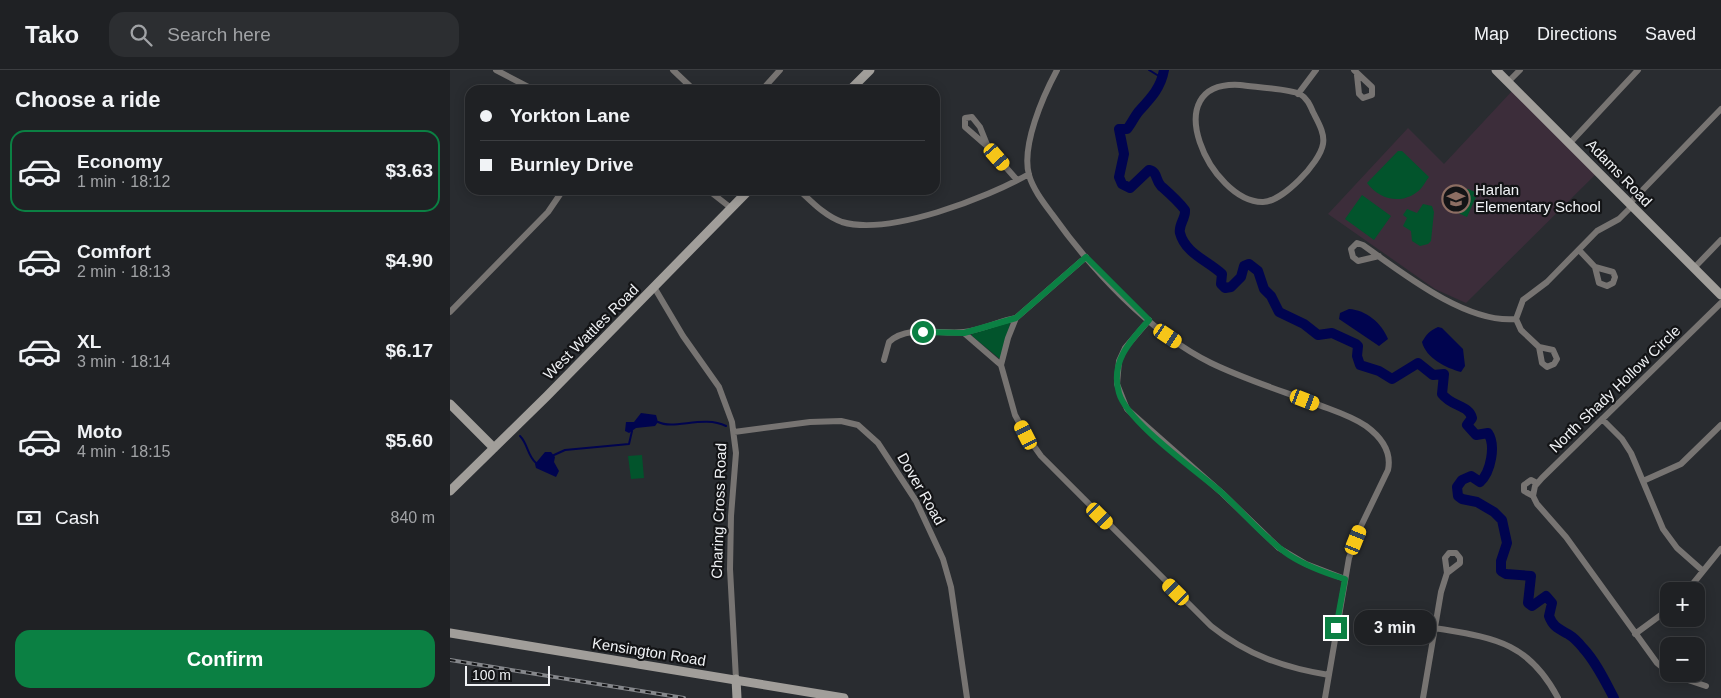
<!DOCTYPE html>
<meta charset="utf-8">
<style>
body{margin:0;font-family:Arial,sans-serif;background:#2c2e31;color:#f1f3f6;height:100vh;display:flex;flex-direction:column;font-size:19px;white-space:nowrap}
*{box-sizing:border-box;margin:0}
p{font-size:16px;color:#a1a3a6}
.icon{flex:none;width:28px;height:28px;fill:none;stroke:currentColor;stroke-width:2;stroke-linecap:round;stroke-linejoin:round}
.map{position:relative;flex:1;overflow:hidden}
.sheet{display:flex;flex-direction:column;background:#1f2124;width:450px}
.sheet>*{flex:none}
.banner{position:absolute;left:15px;top:15px;width:475px;height:110px;border-radius:15px;box-shadow:0 2px 12px #0003,0 0 0 1px #3c3e41;display:grid;align-content:center;height:110px;padding:0 15px;background:#1f2124}
.buttons{position:absolute;left:1210px;top:512px;display:grid;gap:10px}
.buttons a{display:grid;place-items:center;width:45px;height:45px;border-radius:10px;background:#1f2124;box-shadow:0 2px 12px #0003,0 0 0 1px #3c3e41;font-size:25px}
.scale{position:absolute;left:15px;bottom:12px;width:85px;box-sizing:border-box;padding-left:5px;border:2px solid #f0f2f5;border-top:0;font-size:14px;line-height:18px;white-space:nowrap;color:#f0f2f5;-webkit-text-stroke:4px #131416;paint-order:stroke}
.end{position:absolute;width:22px;height:22px;margin:-11px;border:6px solid #0b8043;background:#fff;box-shadow:0 0 0 2px #fff}
.from{border-radius:50%}
.bubble{position:absolute;height:35px;border-radius:15px;background:#1f2124;box-shadow:0 2px 12px #0003,0 0 0 1px #3c3e41;font-size:16px;font-weight:700;line-height:35px;text-align:center}
.car{position:absolute;width:15px;height:30px;margin:-15px -8px;border-radius:6px;box-shadow:0 0 4px 1px #0007;background:linear-gradient(#f5c518 24%,#345 0 40%,#f5c518 0 76%,#345 0 86%,#f5c518 0)}
.banner b{display:flex;align-items:center;gap:18px;height:48px;font-size:19px}
.banner b+b{border-top:1px solid #3c3e41}
.banner i{width:12px;height:12px;background:#f1f3f6}
ul{padding:0;list-style:none}
li{display:flex;align-items:center;gap:15px;height:82px;margin:0 10px 8px;padding:0 5px;border:2px solid transparent;border-radius:15px}
li div{flex:1}
li b{display:block;font-size:19px}
li em{font-style:normal;font-weight:700}
li.current{border-color:#0b8043}
li>.icon{width:45px;height:45px;stroke-width:1.5}
h2{padding:0 15px;font-size:22px;line-height:60px}
.pay{display:flex;align-items:center;gap:12px;height:55px;padding:0 15px;font-size:19px}
.pay p{margin-inline-start:auto}
.button{display:flex;gap:10px;margin-top:auto;padding:10px 15px}
.button a{flex:1;height:58px;border-radius:15px;background:#0b8043;color:#fff;font-size:20px;font-weight:700;line-height:58px;text-align:center}
header{display:flex;align-items:center;gap:30px;box-sizing:border-box;height:70px;padding:0 25px;background:#1f2124;border-bottom:1px solid #3c3e41}
header strong{font-size:24px}
nav{display:flex;gap:28px;margin-inline-start:auto;font-size:18px}
.search{width:350px;height:45px;background:#2c2e31;display:flex;align-items:center;gap:12px;box-sizing:border-box;padding:0 18px;border-radius:15px;color:#a1a3a6;font-size:19px}
main{display:flex;flex:1;min-height:0}
.map>svg:first-child{display:block}
</style>
<header>
<strong>Tako</strong>
<div class="search"><svg class="icon" aria-label="search" viewBox="0 0 24 24"><circle cx="10" cy="10" r="6"/><path d="M15 15l6 6"/></svg>Search here</div>
<nav><a>Map</a><a>Directions</a><a>Saved</a></nav>
</header>
<main>
<section class="sheet">
<h2>Choose a ride</h2>
<ul>
<li class="current"><svg class="icon" aria-label="car" viewBox="0 0 24 24"><path d="M5 17H2v-5l4-1 3-4h7l3 4 3 1v5h-3M9 17h6M6 11h13"/><circle cx="7" cy="17" r="2"/><circle cx="17" cy="17" r="2"/></svg><div><b>Economy</b><p>1 min · 18:12</p></div><em>$3.63</em></li>
<li><svg class="icon" aria-label="car" viewBox="0 0 24 24"><path d="M5 17H2v-5l4-1 3-4h7l3 4 3 1v5h-3M9 17h6M6 11h13"/><circle cx="7" cy="17" r="2"/><circle cx="17" cy="17" r="2"/></svg><div><b>Comfort</b><p>2 min · 18:13</p></div><em>$4.90</em></li>
<li><svg class="icon" aria-label="car" viewBox="0 0 24 24"><path d="M5 17H2v-5l4-1 3-4h7l3 4 3 1v5h-3M9 17h6M6 11h13"/><circle cx="7" cy="17" r="2"/><circle cx="17" cy="17" r="2"/></svg><div><b>XL</b><p>3 min · 18:14</p></div><em>$6.17</em></li>
<li><svg class="icon" aria-label="car" viewBox="0 0 24 24"><path d="M5 17H2v-5l4-1 3-4h7l3 4 3 1v5h-3M9 17h6M6 11h13"/><circle cx="7" cy="17" r="2"/><circle cx="17" cy="17" r="2"/></svg><div><b>Moto</b><p>4 min · 18:15</p></div><em>$5.60</em></li>
</ul>
<div class="pay"><svg class="icon" aria-label="cash" viewBox="0 0 24 24"><path d="M3 7h18v10H3z"/><circle cx="12" cy="12" r="2"/></svg>Cash<p>840 m</p></div>
<div class="button"><a>Confirm</a></div>
</section>
<div class="map">
<svg width="1271" height="628" viewBox="0 0 1271 628">
<rect width="100%" height="100%" fill="#292c30"/>
<path fill="#3c2d3a" d="M1062,21l84,83 -130,129 -31,-14 -107,-75 80,-86 36,36z"/>
<path fill="#02542c" d="M948,81h4l27,26c-4,5 -7,12 -12,15 -17,13 -38,7 -50,-9z
M1018,119l7,3 -2,4 3,1 -9,20 -11,-5 -2,-4 8,-17z
M912,125l29,21 -17,24 -29,-21z
M973,134l9,2 2,6 -3,29 -3,3 -8,2 -8,-5 -1,-10 -8,-5 4,-8 -4,-3 4,-6 10,4z
M559,252l1,2 -10,35 -28,-23v-2z
M192,385l2,23 -13,1 -3,-23z"/>
<path fill="#00044f" d="M899,239c17,1 33,14 39,30l-9,7 -40,-27 1,-6z
M988,257l4,1 21,21 2,17 -4,6c-15,-4 -35,-14 -39,-30 5,-8 7,-11 16,-15z
M191,343l15,2 2,7 -3,4 -19,2 -7,5 -4,-2 1,-9h8z
M95,382h6l4,5 -1,5 5,9 -3,6 -20,-9 -1,-4z"/>
<g fill="none" stroke-linecap="round" stroke-linejoin="round">
<path stroke="#00044f" stroke-width="2" d="M699,0l13,8
M208,352c16,8 46,-7 68,4
M70,366c8,8 7,19 16,27
M104,385l11,-5 64,-6 3,-13"/>
<path stroke="#00044f" stroke-width="10" d="M714,0c-3,17 -12,27 -24,40 -5,5 -8,13 -13,19h-8l5,25 -5,23 3,7 8,4 19,-18c9,2 6,10 12,16 9,8 16,14 24,24 1,8 -7,15 -5,23 5,20 28,28 42,41l-1,10 4,4 6,-1 10,-10 3,-11 5,-2 9,7 6,18 7,7 8,16 25,12 14,11 14,-2 24,11 2,2 -1,10 3,9 19,6 13,8 26,-16 15,12 11,-1 -2,20c10,13 27,11 30,24l-5,7 9,10 12,-2c8,12 3,39 -8,49l-9,-6 -9,4 -5,7 1,9 4,3 15,3 17,10 8,8 5,23 -6,18v10l5,3 25,2 -3,27 4,3 14,-10 6,7 -3,13c4,11 10,13 19,18 5,3 11,9 15,14 13,14 22,33 31,50"/>
<path stroke="#777472" stroke-width="6" d="M46,0l38,20
M223,0l21,20
M607,0c-14,26 -36,76 -28,105 4,14 14,27 23,39 39,55 98,119 159,149 33,16 68,27 103,40 17,7 36,12 52,23 15,11 26,25 22,44l-27,56 -12,32 -24,140
M904,0l18,17v8l-9,3 -4,-4 -2,-19
M1058,12l12,-12
M790,15c14,2 49,4 60,9 7,4 10,11 13,18 5,10 12,21 10,32 -3,19 -41,58 -60,58 -52,1 -109,-122 -23,-117z
M312,20l18,-20
M848,24l18,-24
M1120,73l68,-73
M538,77l-8,-20 -8,-10 -7,1v9l23,20 29,33
M258,120l23,18
M349,120c13,12 26,26 43,32 47,14 145,-24 187,-48
M1180,133l91,-94
M1129,180l16,17 4,16 8,3 6,-3 2,-6 -2,-5 -18,-5
M929,186l-21,5 -5,-4 -2,-8 6,-6 6,2c38,27 103,79 153,74
M1244,198l27,-28
M204,217l29,49 36,51 13,35 4,31 -5,63 -1,53 6,110
M0,242l98,-100 15,-22
M699,250l-24,28 -6,13 -2,23 10,25 95,84 57,55 27,16 39,15
M514,263l37,32 14,50 11,20 15,21 170,170c36,29 74,42 118,49
M1089,277l14,3 4,9 -3,5 -7,3 -5,-4 -3,-16 -18,-17 -5,-11 7,-19 24,-18 50,-51 22,-12 13,-13
M434,290l5,-18c19,-18 52,-7 75,-10 18,-2 35,-11 52,-14
M551,295l7,-27 8,-20 70,-61
M1152,349l20,20 9,14 32,76 14,19 26,23
M284,362l76,-10 31,-1 17,4 20,18 38,58 27,58 8,28 16,111
M1193,411l38,-17 40,-39
M1083,426l2,-10 7,-8 179,-175
M1083,426l4,8 29,33 91,126 12,10
M1083,426l-9,-5v-6l7,-5 6,3
M1237,521l34,-42
M985,558c58,10 93,13 123,70
M1185,564l34,-25
M1220,604l36,12
M973,628l18,-106 6,-19 -2,-15 4,-5h7l4,5v5l-13,10"/>
<path stroke="#a19e9a" stroke-width="9" d="M1046,0l225,225
M400,20l20,-20
M0,334l44,44
M0,421l97,-95 202,-206
M0,563l394,65
M286,609l1,19"/>
<g stroke="#85878b" stroke-width="4">
<path id="rail" d="M0,590l234,38"/>
</g>
<use href="#rail" stroke="#131416" stroke-width="2" stroke-dasharray="5.5" stroke-linecap="butt"/>
</g>
<g fill="none" stroke-linecap="round" stroke-linejoin="round">
<path stroke="#0b8043" stroke-width="6" d="M473,262l41,1 52,-15 70,-61 63,63c-19,21 -39,42 -30,73 8,29 78,78 103,100 22,20 42,45 67,62 17,11 36,18 56,24l-9,49"/>
</g>
<defs>
<g id="school-ring" transform="scale(1.4375)"><circle r="9.5" fill="#131416" stroke="#8d6e63" stroke-width="1.5"/><path d="M0-5L7-2L0 1L-7-2ZM-4 1L0 2.5L4 1V4Q0 6-4 4Z" fill="#8d6e63"/></g>
</defs>
<g fill-rule="evenodd">
<use href="#school-ring" x="1006" y="129"/>
</g>
<g text-anchor="middle" stroke-width="4.5" stroke-linejoin="round" paint-order="stroke">
<g font-size="15" fill="#f0f2f5" stroke="#131416">
<text transform="translate(1169 103) rotate(46)" y="5">Adams Road</text>
<text transform="translate(141 262) rotate(-45)" y="5">West Wattles Road</text>
<text transform="translate(1165 319) rotate(-44)" y="5">North Shady Hollow Circle</text>
<text transform="translate(471 419) rotate(60)" y="5">Dover Road</text>
<text transform="translate(269 441) rotate(-88)" y="5">Charing Cross Road</text>
<text transform="translate(199 582) rotate(9)" y="5">Kensington Road</text>
</g>
<g font-size="15" fill="#f0f2f5" stroke="#131416" text-anchor="start">
<text x="1025" y="125">Harlan<tspan x="1025" dy="17">Elementary School</tspan></text>
</g>
</g>
</svg>
<div class="buttons">
<a>+</a>
<a>−</a>
</div>
<div class="scale">100 m</div>
<i class="end from" style="left:473px;top:262px"></i>
<i class="end" style="left:886px;top:558px"></i>
<div class="bubble" style="left:904px;top:540px;width:82px">3 min</div>
<i class="car" style="left:547px;top:87px;rotate:139deg"></i>
<i class="car" style="left:718px;top:266px;rotate:124deg"></i>
<i class="car" style="left:855px;top:330px;rotate:111deg"></i>
<i class="car" style="left:576px;top:365px;rotate:333deg"></i>
<i class="car" style="left:650px;top:446px;rotate:135deg"></i>
<i class="car" style="left:906px;top:470px;rotate:22deg"></i>
<i class="car" style="left:726px;top:522px;rotate:315deg"></i>
<div class="banner">
<b><i class="from"></i>Yorkton Lane</b>
<b><i></i>Burnley Drive</b>
</div>
</div>
</main>
